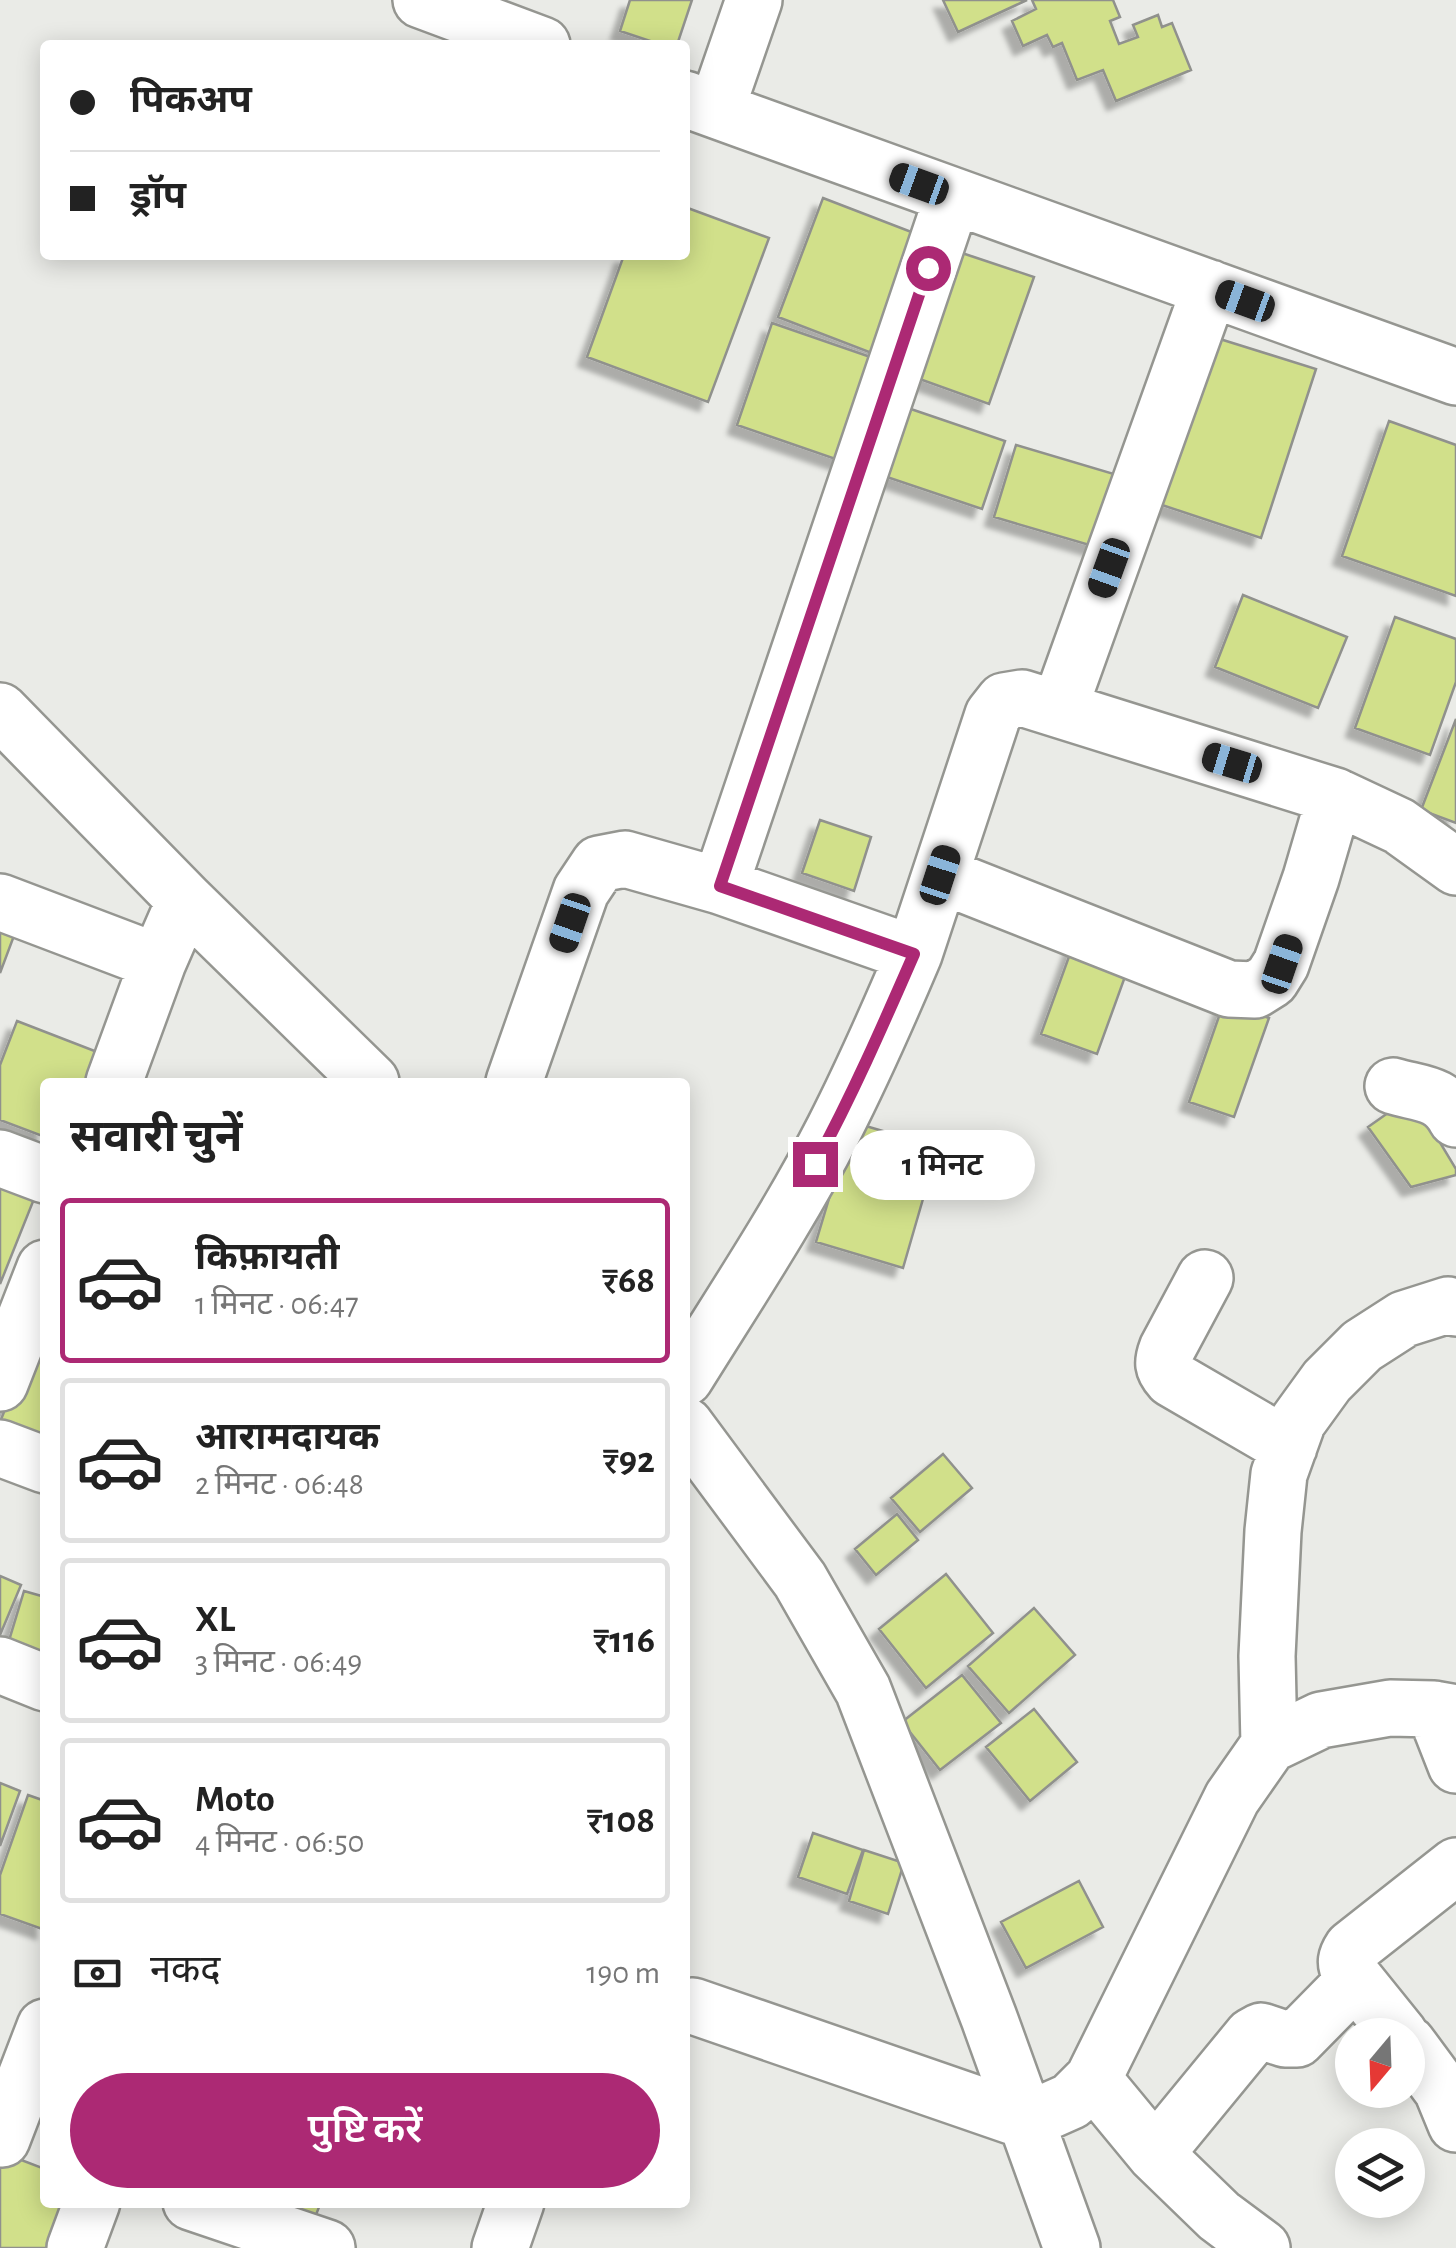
<!DOCTYPE html>
<html lang="hi">
<meta charset="utf-8">
<style>
body{margin:0;font-family:"Alegreya Sans","Noto Sans Devanagari",sans-serif;background:#f6f6f6;color:#222;height:100vh;display:flex;flex-direction:column;font-size:38px;white-space:nowrap}
*{box-sizing:border-box;margin:0}
p{font-size:32px;color:#767676}
.icon{flex:none;width:55px;height:55px;fill:none;stroke:currentColor;stroke-width:2;stroke-linecap:round;stroke-linejoin:round}
.map{position:relative;flex:1;overflow:hidden}
.panel{position:absolute;left:40px;top:1078px;width:650px;height:1130px;display:flex;flex-direction:column;background:#fff;border-radius:10px;box-shadow:0 5px 25px #0003}
.panel>*{flex:none}
.hud{position:absolute;left:40px;top:40px;width:650px;height:220px;border-radius:10px;box-shadow:0 5px 25px #0003;display:grid;align-content:center;height:220px;padding:0 30px;background:#fff}
.needle{width:65px;rotate:199deg}
.controls{position:absolute;left:1335px;top:2018px;display:grid;gap:20px}
.controls a{display:grid;place-items:center;width:90px;height:90px;border-radius:50%;background:#fff;box-shadow:0 5px 25px #0003;font-size:50px}
.end{position:absolute;width:45px;height:45px;margin:-22px;border:12px solid #ac2974;background:#fff;box-shadow:0 0 0 5px #fff}
.from{border-radius:50%}
.bubble{position:absolute;height:70px;border-radius:35px;background:#fff;box-shadow:0 5px 25px #0003;font-size:32px;font-weight:600;line-height:70px;text-align:center}
.car{position:absolute;width:30px;height:60px;margin:-30px -15px;border-radius:12px;box-shadow:0 0 8px 2px #0007;background:linear-gradient(#222 24%,#8ab4d8 0 40%,#222 0 76%,#8ab4d8 0 86%,#222 0)}
.hud b{display:flex;align-items:center;gap:35px;height:95px;font-size:38px}
.hud b+b{border-top:2px solid #e0e0e0}
.hud i{width:25px;height:25px;background:#222}
ul{padding:0;list-style:none}
li{display:flex;align-items:center;gap:30px;height:165px;margin:0 20px 15px;padding:0 10px;border:5px solid #e0e0e0;border-radius:10px}
li div{flex:1}
li b{display:block;font-size:38px}
li em{font-style:normal;font-weight:600}
li.active{border-color:#ac2974}
li>.icon{width:90px;height:90px;stroke-width:1.5}
h2{padding:0 30px;font-size:45px;line-height:120px}
.pay{display:flex;align-items:center;gap:25px;height:110px;padding:0 30px;font-size:38px}
.pay p{margin-inline-start:auto}
.cta{display:flex;gap:20px;margin-top:auto;padding:20px 30px}
.cta a{flex:1;height:115px;border-radius:60px;background:#ac2974;color:#fff;font-size:40px;font-weight:600;line-height:115px;text-align:center}
.map>svg:first-child{display:block}
</style>
<div class="map">
<svg width="1456" height="2248" viewBox="0 0 1456 2248">
<defs>
<filter id="shadow"><feDropShadow dx="-9" dy="9" stdDeviation="2.5" flood-color="#0004"/></filter>
</defs>
<rect width="100%" height="100%" fill="#eaebe7"/>
<path fill="#d1e08a" stroke="#90918d" stroke-width="2.5" filter="url(#shadow)" d="M630,0h62l-15,45h-15l-42,-14z
M943,0h84l-69,32z
M1032,0h81l7,17 -10,4 9,23 19,-7 -5,-12 25,-10 4,12 10,-4 19,47 -75,31 -13,-31 -26,10 -15,-37 -9,4 -6,-12 -24,11 -11,-25 24,-12z
M823,198l104,40 -45,119 -104,-40z
M685,207l84,31 -61,164 -121,-45 37,-102h61z
M959,252l75,25 -45,127 -75,-27z
M772,323l110,38 -35,102 -110,-38z
M1207,335l109,34 -55,169 -108,-36z
M902,406l103,35 -23,68 -104,-35z
M1389,421l67,24v151l-114,-40z
M1016,445l108,32 -21,72 -109,-32z
M1243,595l104,42 -29,71 -103,-41z
M1395,617l61,22v43l-26,73 -75,-27z
M1456,719v104l-35,-13z
M820,820l51,17 -17,54 -52,-18z
M0,918l18,7 -18,48z
M1075,940l56,20 -34,94 -56,-20z
M1224,1002l45,16 -35,99 -45,-15z
M17,1021l88,34 -10,27h-50v55l-45,-17v-55z
M1412,1096l44,73v6l-45,12 -43,-60z
M852,1122l86,25 -35,121 -87,-26z
M0,1180l36,14 -36,90z
M40,1322l5,2v116l-45,-18z
M943,1454l29,34 -52,44 -29,-34z
M897,1514l21,26 -42,35 -21,-26z
M946,1574l47,59 -67,55 -47,-59z
M0,1576l21,9 -21,50z
M24,1591l21,6v59l-37,-12z
M1034,1608l41,47 -66,58 -41,-47z
M962,1675l39,48 -61,47 -38,-48z
M1034,1709l43,53 -47,39 -44,-54z
M0,1783l20,8 -20,55z
M28,1795l17,6v129l-45,-16v-39z
M813,1833l50,17 -16,44 -49,-17z
M864,1850l40,13 -16,51 -39,-13z
M1079,1881l24,46 -77,41 -25,-46z
M3,2153l42,16v33h36l-18,46h-63v-86z
M266,2202h55l-7,18z"/>
<g fill="none" stroke-linecap="round" stroke-linejoin="round">
<g stroke="#959691" stroke-width="60">
<path id="minor" d="M421,0l121,45
M685,99l771,278
M716,110l38,-110
M1059,709l151,-421
M0,711l185,189 186,182
M940,875l289,114 26,1 16,-10 10,-16 30,-86 24,-82
M720,886l233,-690
M0,902l158,60
M114,1082l44,-120 27,-62
M514,1082l67,-191 18,-27 26,-5 95,27 194,68 79,-239 11,-14 18,-3 313,98 64,30 57,41
M1393,1086c27,8 49,6 63,33
M0,1158l45,17
M1205,1278l-38,71c-5,13 -5,19 5,30l117,68
M685,1378c51,-82 105,-163 149,-249 29,-57 55,-116 80,-175
M0,1383l45,-115
M685,1425l115,155 63,110 126,328 83,230
M0,1448l45,17
M0,1665l45,18
M1434,1709l22,56
M1269,1745l-2,-89 6,-125 6,-57 19,-53 29,-40 35,-35 42,-27 44,-14 8,3
M693,2006l333,115 45,-20 22,-22 139,-281 37,-53 52,-25 69,-12 44,1 22,4
M1400,2035l-50,-62c-6,-10 -4,-16 2,-25l104,-82
M1408,2044l34,46 14,34
M1093,2079l62,75 64,62 43,32
M2,2139l43,-112
M1155,2154l97,-118 9,-5 24,8h12l58,-59
M191,2202l136,46
M75,2248l17,-46
M500,2248l16,-46"/>
</g>
<use href="#minor" stroke="#fff" stroke-width="55"/>
</g>
<g fill="none" stroke-linecap="round" stroke-linejoin="round">
<path stroke="#ac2974" stroke-width="12" d="M815,1164c37,-68 68,-139 99,-210l-194,-68 208,-618"/>
</g>
</svg>
<div class="controls">
<a><svg class="needle" viewBox="-14 -14 28 28"><path d="M0-13l5 13h-10z" fill="#e53935"/><path d="M0 13l5-13h-10z" fill="#767676"/></svg></a>
<a><svg class="icon" aria-label="layers" viewBox="0 0 24 24"><path d="M12 4l9 5-9 5-9-5zM3 14l9 5 9-5"/></svg></a>
</div>
<i class="end from" style="left:928px;top:268px"></i>
<i class="end" style="left:815px;top:1164px"></i>
<div class="bubble" style="left:850px;top:1130px;width:185px">1 मिनट</div>
<i class="car" style="left:919px;top:184px;rotate:290deg"></i>
<i class="car" style="left:1245px;top:301px;rotate:290deg"></i>
<i class="car" style="left:1109px;top:568px;rotate:200deg"></i>
<i class="car" style="left:1232px;top:763px;rotate:287deg"></i>
<i class="car" style="left:940px;top:875px;rotate:18deg"></i>
<i class="car" style="left:570px;top:923px;rotate:199deg"></i>
<i class="car" style="left:1282px;top:964px;rotate:19deg"></i>
<div class="hud">
<b><i class="from"></i>पिकअप</b>
<b><i></i>ड्रॉप</b>
</div>
<section class="panel">
<h2>सवारी चुनें</h2>
<ul>
<li class="active"><svg class="icon" aria-label="car" viewBox="0 0 24 24"><path d="M5 17H2v-5l4-1 3-4h7l3 4 3 1v5h-3M9 17h6M6 11h13"/><circle cx="7" cy="17" r="2"/><circle cx="17" cy="17" r="2"/></svg><div><b>किफ़ायती</b><p>1 मिनट · 06:47</p></div><em>₹68</em></li>
<li><svg class="icon" aria-label="car" viewBox="0 0 24 24"><path d="M5 17H2v-5l4-1 3-4h7l3 4 3 1v5h-3M9 17h6M6 11h13"/><circle cx="7" cy="17" r="2"/><circle cx="17" cy="17" r="2"/></svg><div><b>आरामदायक</b><p>2 मिनट · 06:48</p></div><em>₹92</em></li>
<li><svg class="icon" aria-label="car" viewBox="0 0 24 24"><path d="M5 17H2v-5l4-1 3-4h7l3 4 3 1v5h-3M9 17h6M6 11h13"/><circle cx="7" cy="17" r="2"/><circle cx="17" cy="17" r="2"/></svg><div><b>XL</b><p>3 मिनट · 06:49</p></div><em>₹116</em></li>
<li><svg class="icon" aria-label="car" viewBox="0 0 24 24"><path d="M5 17H2v-5l4-1 3-4h7l3 4 3 1v5h-3M9 17h6M6 11h13"/><circle cx="7" cy="17" r="2"/><circle cx="17" cy="17" r="2"/></svg><div><b>Moto</b><p>4 मिनट · 06:50</p></div><em>₹108</em></li>
</ul>
<div class="pay"><svg class="icon" aria-label="cash" viewBox="0 0 24 24"><path d="M3 7h18v10H3z"/><circle cx="12" cy="12" r="2"/></svg>नकद<p>190 m</p></div>
<div class="cta"><a>पुष्टि करें</a></div>
</section>
</div>
